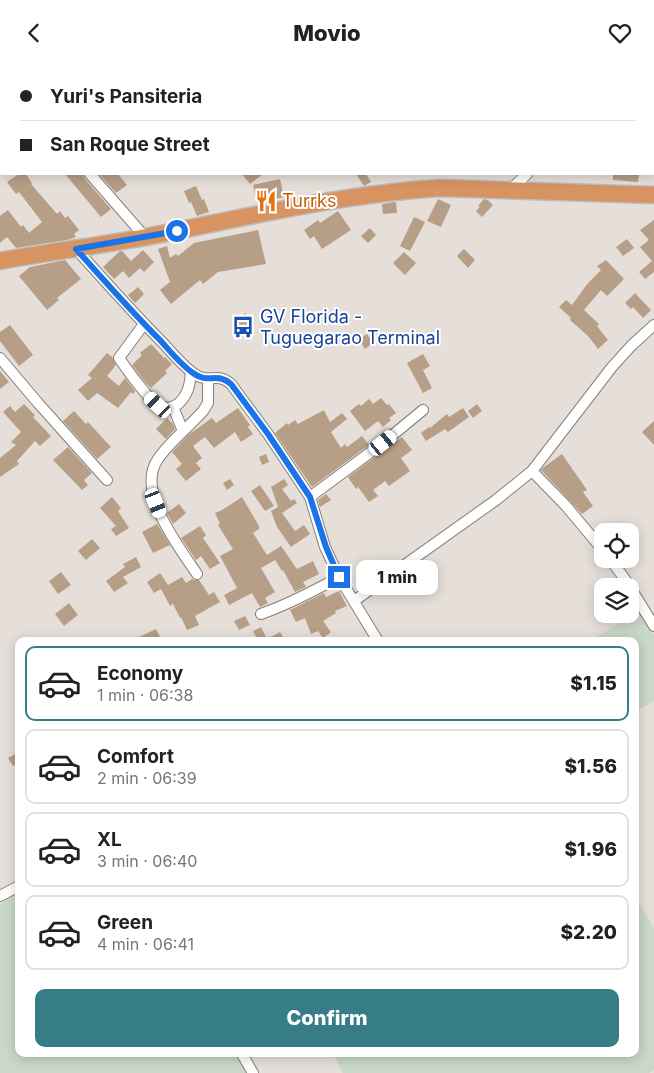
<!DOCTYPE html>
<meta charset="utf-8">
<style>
body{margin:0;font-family:Inter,sans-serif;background:#f6f6f6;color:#222;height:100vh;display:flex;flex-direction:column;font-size:19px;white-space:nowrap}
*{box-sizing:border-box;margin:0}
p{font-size:16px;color:#767676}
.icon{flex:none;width:28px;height:28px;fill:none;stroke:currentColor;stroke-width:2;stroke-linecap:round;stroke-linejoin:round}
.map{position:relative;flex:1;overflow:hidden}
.details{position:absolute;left:15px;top:572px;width:624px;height:420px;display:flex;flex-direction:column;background:#fff;border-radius:10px;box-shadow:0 2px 12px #0003}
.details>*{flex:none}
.guide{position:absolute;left:0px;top:0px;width:655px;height:110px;box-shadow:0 2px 12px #0003;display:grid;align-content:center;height:110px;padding:0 20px;background:#fff}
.fabs{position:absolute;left:594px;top:458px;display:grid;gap:10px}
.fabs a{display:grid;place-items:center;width:45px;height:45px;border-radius:10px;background:#fff;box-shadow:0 2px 12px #0003;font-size:25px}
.end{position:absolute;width:22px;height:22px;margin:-11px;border:6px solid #1a73e8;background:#fff;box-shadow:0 0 0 2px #fff}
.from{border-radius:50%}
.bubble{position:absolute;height:35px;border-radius:10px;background:#fff;box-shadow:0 2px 12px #0003;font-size:16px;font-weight:800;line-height:35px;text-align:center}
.car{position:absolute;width:15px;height:30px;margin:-15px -8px;border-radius:6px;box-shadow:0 0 4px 1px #0007;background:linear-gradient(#fff 24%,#345 0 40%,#fff 0 76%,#345 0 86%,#fff 0)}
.guide b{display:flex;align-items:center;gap:18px;height:48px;font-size:19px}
.guide b+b{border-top:1px solid #e0e0e0}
.guide i{width:12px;height:12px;background:#222}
ul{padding:9px 0 0;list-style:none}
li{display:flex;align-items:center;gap:15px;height:75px;margin:0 10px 8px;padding:0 10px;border:2px solid #e0e0e0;border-radius:10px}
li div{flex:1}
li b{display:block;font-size:19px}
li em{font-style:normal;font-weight:800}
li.on{border-color:#367d87}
li>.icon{width:45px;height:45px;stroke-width:1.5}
.button{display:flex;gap:10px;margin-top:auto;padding:10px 20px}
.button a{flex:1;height:58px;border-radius:10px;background:#367d87;color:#fff;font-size:20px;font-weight:800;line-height:58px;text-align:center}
header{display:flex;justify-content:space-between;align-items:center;height:65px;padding:0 20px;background:#fff;font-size:22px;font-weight:800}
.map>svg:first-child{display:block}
</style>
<header><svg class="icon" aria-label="back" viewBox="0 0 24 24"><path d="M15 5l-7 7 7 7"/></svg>Movio<svg class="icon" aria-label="heart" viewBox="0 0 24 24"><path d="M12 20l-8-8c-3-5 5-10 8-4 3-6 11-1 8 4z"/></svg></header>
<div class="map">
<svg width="654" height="1008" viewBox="0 0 654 1008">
<rect width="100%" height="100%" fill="#e6dfd9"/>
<path fill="#c9d8c7" d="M639,547l15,23v66l-19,11v-71h-46z
M19,828v161h218l10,19h-247v-169z
M635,831l19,33v141l-5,3h-306l-10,-19h302z"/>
<path fill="#b79e87" d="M19,109h7l6,9 -1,1 26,30 3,-3 5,7 3,-2 11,14 -5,4 2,3 -9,3 -51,8 -9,-11 -7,6v-27l8,-6 13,17 2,-2 6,8 13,-11 -23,-30 -3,2 -9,-12z
M65,109h18l2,5 26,30 -10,8z
M99,109h19l9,11 -11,8z
M242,109h21l-13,10z
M356,109h10l5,8 -7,4z
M613,109h26l-1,8 -25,-2z
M280,114l4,18 -27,6 -4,-18z
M196,121l6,14 2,-1 5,13 -12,4 -6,-14 -2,1 -5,-12z
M438,134l13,6 -10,22 -14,-6z
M484,134l4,1 5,5 -11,12 -6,-6 4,-4 -2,-1z
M396,137l1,11 -14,1 -1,-10z
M338,146l13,19 -29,19 -8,-13 -4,3 -6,-9 14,-10 2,3z
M414,152l11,5 -15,29 -10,-5z
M654,155v52l-9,7 -6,-7 13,-11 -12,-14 9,-7 -9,-10z
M370,163l6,7 -8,8 -7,-7z
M258,165l8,34 -48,8 -15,12 -3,-4 -29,24 -11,-14 10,-8 -12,-33 9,-3 3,12 6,-4 2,2 16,-13z
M627,174l7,9 -11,8 -7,-9z
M464,184l11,11 -7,8 -11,-12z
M143,185l11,12 -10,10 -4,-4 -11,10 -6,-7 -9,8 -11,-12 16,-15 3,-1 9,10z
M404,187l12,11 -11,12 -12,-12z
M65,195l16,19 -24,19 2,2 -12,10 -28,-34 11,-9z
M606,195l18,19 -17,17 -6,-6 -17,20 15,14 -2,2 11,14 -10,9 -10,-13 -18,-16 1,-2 -12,-11 7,-7 6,5 16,-22 13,-13 -4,-4z
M138,222l6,7 -9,9 -7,-8z
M635,228l16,17 -8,8 -10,-11 -2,2 -6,-6z
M245,248l5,6 -2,1 4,4 -11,9 -9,-10z
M10,260l23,30 -14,11 -19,-25v-9z
M367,269l6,9 -8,6 -6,-10z
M151,279l13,14 1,-1 7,7 -7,7 2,2 -16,15 -7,-7 -12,-16 10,-10 -2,-2z
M107,288l5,4 4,8 -9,11 12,10 6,-8 10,13 -2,3 -2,-2 -13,16 -21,-15 -9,8 -10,-11 14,-12 -4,-3z
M423,289l7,12 -7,4 9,18 -9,5 -16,-30z
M0,306l9,11 -9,7z
M381,333l6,7 2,-1 7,9 -7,5 2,2 -8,7 -5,-6 -13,10 -15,-20 9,-7 2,2 8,-7 4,5z
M24,339l11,11 -2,2 18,19 -11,10 -5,-5 -18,20 2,3 -19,13v-19l16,-13 -5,-3 10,-10 -18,-20 7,-6 5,6z
M477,339l5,7 -9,7 -5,-7z
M238,343l12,17 -2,2 5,7 -12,8 -6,-10 -21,16 -9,-11 -12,9 9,12 -6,5 5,6 -15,12 -10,-12 6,-5 -10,-12 16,-17 24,-17 4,5z
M463,343l6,9 -21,15 -3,-3 -19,12 -5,-8 8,-6 1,1 17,-14 2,3z
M324,345l6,12 12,-9 5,6 -16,13 10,16 4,-4 2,3 15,-11 7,9 -57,42 -37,-54 12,-10 1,2 7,-5 3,4z
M74,346l12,13 2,-2 23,25 -14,12 -34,-38z
M167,353l6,6 2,5 -9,10 -10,-10z
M654,356v24l-12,-13z
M402,372l10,13 -11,8 9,13 -21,15 -4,-5 -12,9 5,6 -9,6 -11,-15 -2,2 -8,-12z
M68,382l24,26 -8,7 4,5 -6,5 -29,-30z
M266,389l3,8 -7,3 -3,-8z
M562,389l25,36 -4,2 10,14 -11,8 -41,-44 3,-3z
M230,414l4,6 -7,5 -4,-7z
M284,414l4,6 -6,4 9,12 3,-2 3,4 -15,10 13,18 9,-6 6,9 -19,13 -14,-20 -6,-16 7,-4 -7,-20z
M260,420l14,21 -9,5 -14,-20z
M326,429l5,6 -11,7 -2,-7z
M112,432l9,11 -3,3 11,17 -13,8 -5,-7 5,-3 -16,-18z
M242,432l17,29v3l-6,4 14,22 14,-9 16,23 16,-8 6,13 -16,8 3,5 -11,5 -12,-22 -1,1 -7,-11 -14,8 14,24 -10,6 3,5 -8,4 -8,-14 -23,12 -5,-10 13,-7 -17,-32 13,-7 -15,-24 2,-1 -5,-11 7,-3z
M179,439l7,9 -13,11 -6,-11z
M157,459l13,21 -17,8 -11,-21z
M200,461l6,9 -3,3 17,25 -10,6 -9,-13 -5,4 -15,-22z
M92,474l8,9 -14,12 -8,-9z
M136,492l5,10 -18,10 5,6 -14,9 -8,-11 19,-14 -2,-3z
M61,507l10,13 -13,9 -9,-13z
M160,508l8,12 14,-8 4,6 6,-4 2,1h5l10,15 5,-3 6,10 -25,14 4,9 -12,5 -6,-13 -1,1 -7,-14 -3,2 -9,-17 -7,4 -7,-11z
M339,526l8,15 -12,5 1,2 -13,8 8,11 -8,6 -5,-7 -7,3 -6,-16 -9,4 -6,-12 34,-17 2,4z
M69,538l9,12 -14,11 -9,-12z
M245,551l5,9 -11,5 -5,-9z
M261,562l6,12 13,-7 5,9h-27l-5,-10z
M156,564l6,12h-31z
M19,687v11l-6,3 -5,-8z"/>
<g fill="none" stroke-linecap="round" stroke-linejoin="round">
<g stroke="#857f79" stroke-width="12">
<path id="minor" d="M450,0l1,1
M538,0l1,1
M177,1l1,-1
M582,1l1,-1
M90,109l55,63
M510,125l17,-16
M76,184c29,32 57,64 87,94 9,10 19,22 30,30 16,12 23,-2 38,11l37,50 42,63 15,50 14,30 39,64
M144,259l-25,34c9,13 28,41 41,48 6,3 12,2 18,-2 10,-9 12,-19 13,-32
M0,293l38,45 69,77
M173,342l10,24
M532,406l34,35 36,43
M310,432l73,-54 40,-33
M610,494l20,27
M197,509c-18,-27 -62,-83 -39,-115 12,-18 31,-32 45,-48l5,-8v-24
M630,522l24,39
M354,536l142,-101 36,-29 80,-104 19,-21 23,-21
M261,549c28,-10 53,-23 78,-37
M0,831l19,-10
M242,989l11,19"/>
</g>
<g stroke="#bcbbbb" stroke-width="19">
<path id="trunk" d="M0,196c48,-9 97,-15 146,-24 97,-19 195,-43 294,-49l214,7"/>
</g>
<use href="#minor" stroke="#fff" stroke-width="10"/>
<use href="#trunk" stroke="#d79360" stroke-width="16"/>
</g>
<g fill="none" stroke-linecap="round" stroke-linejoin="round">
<path stroke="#1a73e8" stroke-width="6" d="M177,166l-101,18c28,31 55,62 84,91 10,11 21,25 33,33 16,12 23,-2 38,11l37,50 42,63 16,50 13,30"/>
</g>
<defs>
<g id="restaurant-bare" transform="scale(1.725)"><path d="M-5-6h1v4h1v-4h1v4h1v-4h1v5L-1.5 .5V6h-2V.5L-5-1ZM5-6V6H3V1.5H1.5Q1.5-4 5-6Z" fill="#e8710a" stroke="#fff" stroke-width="2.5" paint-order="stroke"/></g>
<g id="bus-bare" transform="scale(1.725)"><path d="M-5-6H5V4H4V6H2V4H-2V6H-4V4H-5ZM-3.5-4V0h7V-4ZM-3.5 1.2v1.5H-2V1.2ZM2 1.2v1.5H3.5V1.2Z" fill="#1a4fb4" stroke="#fff" stroke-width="2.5" paint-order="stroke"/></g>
</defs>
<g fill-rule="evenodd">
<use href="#restaurant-bare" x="266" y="136"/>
<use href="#bus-bare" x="243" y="262"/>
</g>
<g text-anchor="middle" stroke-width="4" stroke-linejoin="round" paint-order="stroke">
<g font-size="18" fill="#c56008" stroke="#fff" text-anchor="start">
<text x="282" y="142">Turrks</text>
</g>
<g font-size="18" fill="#164399" stroke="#fff" text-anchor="start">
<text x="260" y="258">GV Florida -<tspan x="260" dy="21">Tuguegarao Terminal</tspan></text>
</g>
</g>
</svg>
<div class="fabs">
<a><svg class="icon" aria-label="locate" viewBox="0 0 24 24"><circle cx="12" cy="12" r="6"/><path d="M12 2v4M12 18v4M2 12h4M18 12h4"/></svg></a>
<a><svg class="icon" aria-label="layers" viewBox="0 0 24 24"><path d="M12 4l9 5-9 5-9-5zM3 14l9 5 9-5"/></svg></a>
</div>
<i class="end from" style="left:177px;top:166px"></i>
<i class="end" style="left:339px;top:512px"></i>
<div class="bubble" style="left:356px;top:495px;width:82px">1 min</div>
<i class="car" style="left:158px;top:340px;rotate:313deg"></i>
<i class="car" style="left:383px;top:378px;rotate:51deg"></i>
<i class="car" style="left:156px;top:438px;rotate:158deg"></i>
<div class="guide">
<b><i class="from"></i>Yuri's Pansiteria</b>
<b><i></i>San Roque Street</b>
</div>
<section class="details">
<ul>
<li class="on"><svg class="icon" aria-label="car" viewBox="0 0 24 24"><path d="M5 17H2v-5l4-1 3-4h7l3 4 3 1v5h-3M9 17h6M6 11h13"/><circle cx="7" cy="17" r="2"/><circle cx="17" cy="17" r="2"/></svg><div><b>Economy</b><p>1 min · 06:38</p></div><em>$1.15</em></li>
<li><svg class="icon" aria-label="car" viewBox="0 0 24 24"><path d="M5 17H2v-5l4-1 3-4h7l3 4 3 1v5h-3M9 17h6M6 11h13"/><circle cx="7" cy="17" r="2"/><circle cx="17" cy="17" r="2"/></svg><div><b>Comfort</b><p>2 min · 06:39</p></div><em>$1.56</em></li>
<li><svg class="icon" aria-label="car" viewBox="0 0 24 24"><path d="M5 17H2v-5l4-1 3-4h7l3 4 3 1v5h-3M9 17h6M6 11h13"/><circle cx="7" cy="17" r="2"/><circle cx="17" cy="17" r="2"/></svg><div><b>XL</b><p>3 min · 06:40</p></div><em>$1.96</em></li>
<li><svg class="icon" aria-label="car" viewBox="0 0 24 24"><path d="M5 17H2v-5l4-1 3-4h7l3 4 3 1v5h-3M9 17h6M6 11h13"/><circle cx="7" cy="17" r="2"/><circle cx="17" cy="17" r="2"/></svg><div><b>Green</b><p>4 min · 06:41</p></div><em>$2.20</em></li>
</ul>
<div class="button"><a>Confirm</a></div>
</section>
</div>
